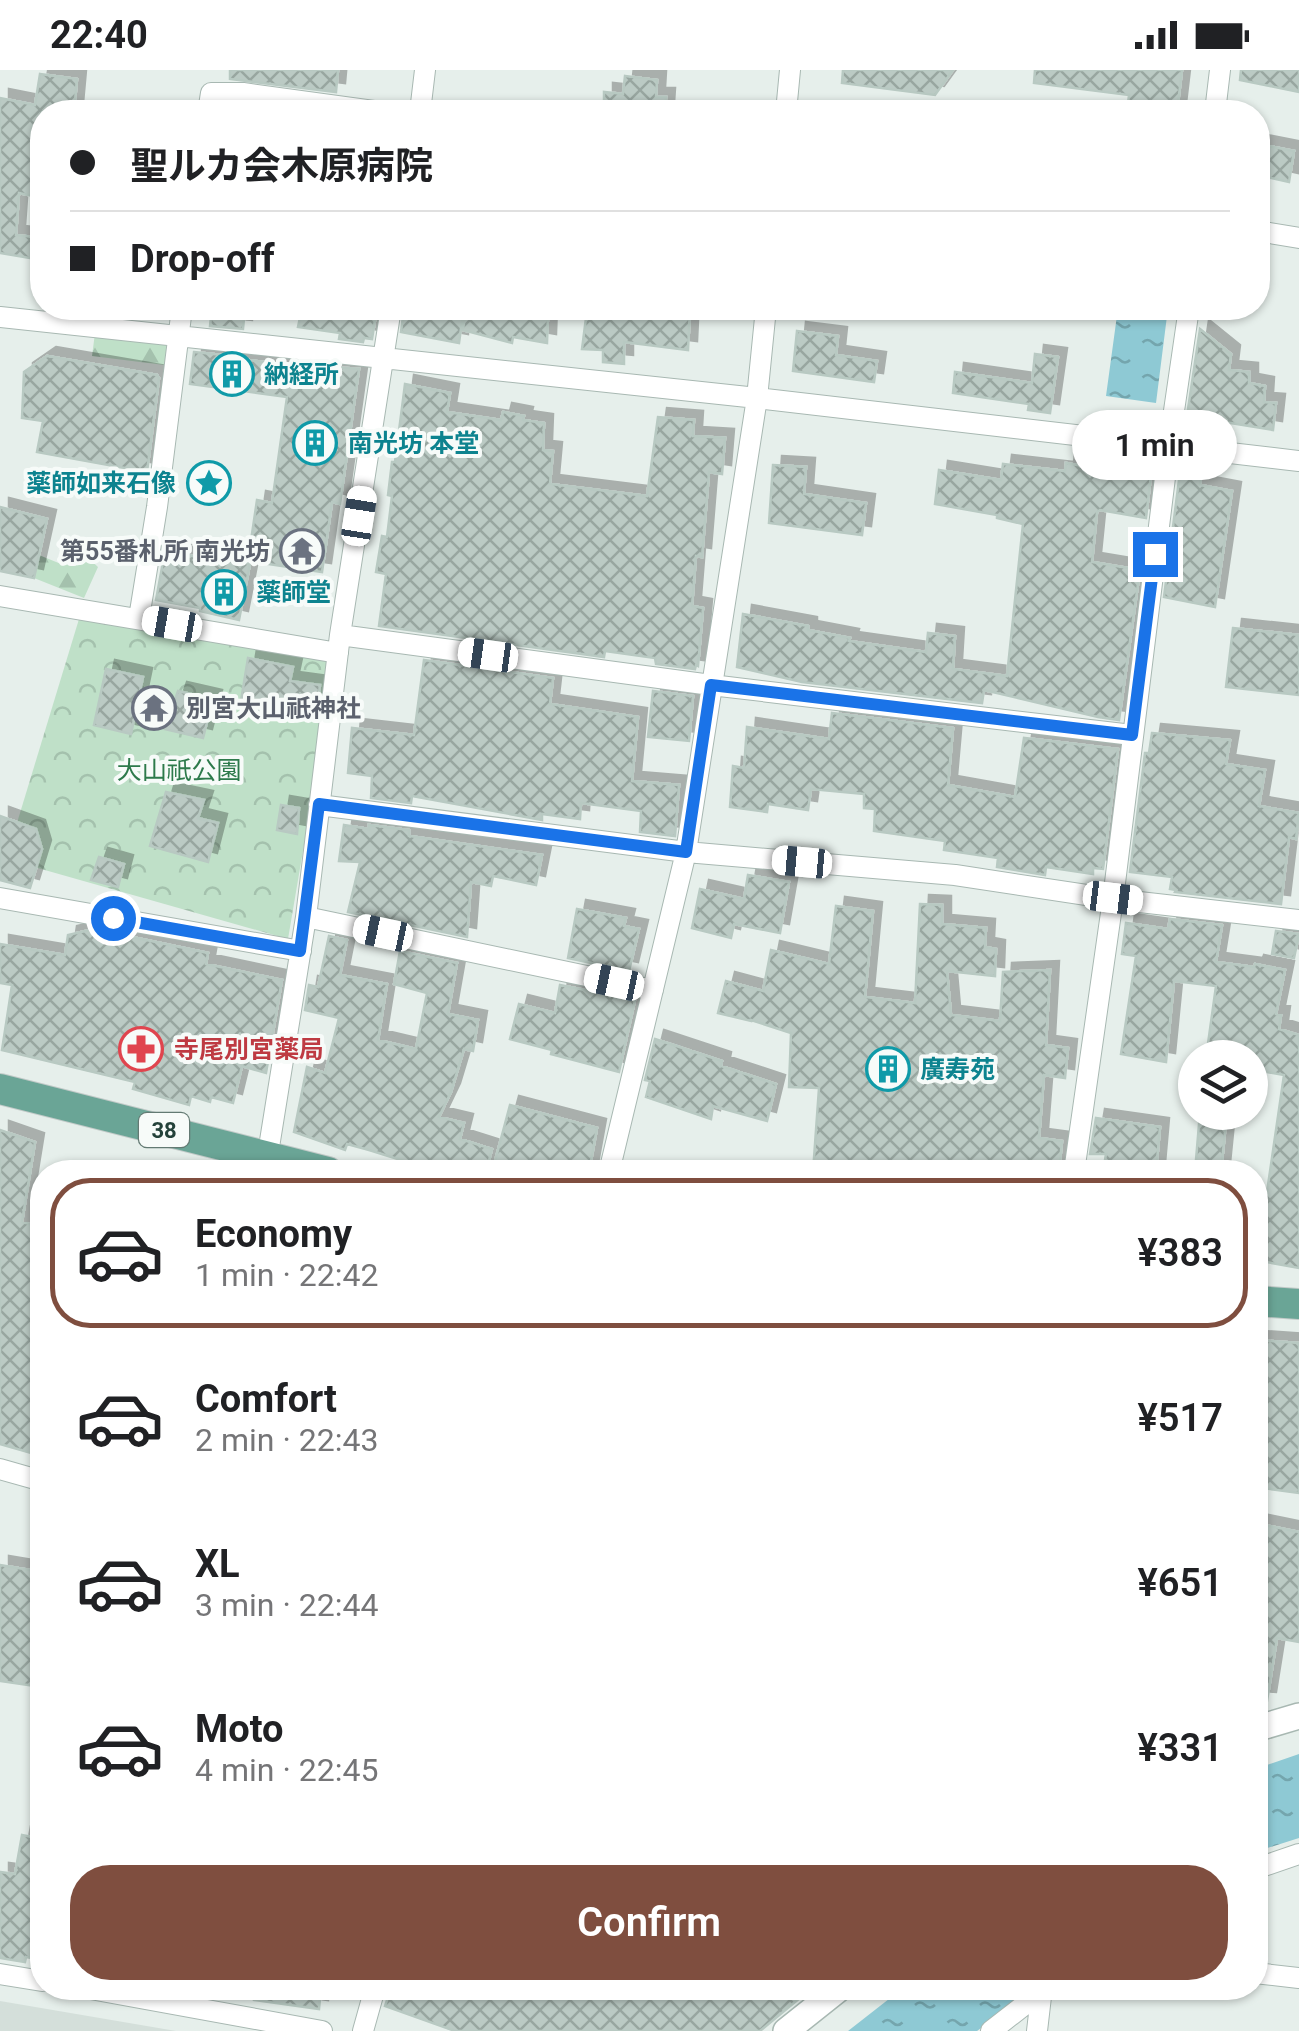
<!DOCTYPE html>
<meta charset="utf-8">
<style>
body{margin:0;font-family:Roboto,"Noto Sans JP",sans-serif;background:#f2f2f2;color:#202124;height:100vh;display:flex;flex-direction:column;font-size:38px;white-space:nowrap}
*{box-sizing:border-box;margin:0}
p{font-size:32px;color:#757577}
.icon{flex:none;width:55px;height:55px;fill:none;stroke:currentColor;stroke-width:2;stroke-linecap:round;stroke-linejoin:round}
.map{position:relative;flex:1;overflow:hidden}
.details{position:absolute;left:30px;top:1090px;width:1238px;height:840px;display:flex;flex-direction:column;background:#fff;border-radius:40px;box-shadow:0 2px 8px #0004}
.details>*{flex:none}
.hud{position:absolute;left:30px;top:30px;width:1240px;height:220px;border-radius:40px;box-shadow:0 2px 8px #0004;display:grid;align-content:center;height:220px;padding:0 40px;background:#fff}
.fabs{position:absolute;left:1178px;top:970px;display:grid;gap:20px}
.fabs a{display:grid;place-items:center;width:90px;height:90px;border-radius:50%;background:#fff;box-shadow:0 2px 8px #0004;font-size:50px}
.end{position:absolute;width:45px;height:45px;margin:-22px;border:12px solid #1a73e8;background:#fff;box-shadow:0 0 0 5px #fff}
.from{border-radius:50%}
.bubble{position:absolute;height:70px;border-radius:35px;background:#fff;box-shadow:0 2px 8px #0004;font-size:32px;font-weight:600;line-height:70px;text-align:center}
.car{position:absolute;width:30px;height:60px;margin:-30px -15px;border-radius:12px;box-shadow:0 0 8px 2px #0007;background:linear-gradient(#fff 24%,#345 0 40%,#fff 0 76%,#345 0 86%,#fff 0)}
.hud b{display:flex;align-items:center;gap:35px;height:95px;font-size:38px}
.hud b+b{border-top:2px solid #e0e0e0}
.hud i{width:25px;height:25px;background:#202124}
ul{padding:18px 0 0;list-style:none}
li{display:flex;align-items:center;gap:30px;height:150px;margin:0 20px 15px;padding:0 20px;border:5px solid transparent;border-radius:40px}
li div{flex:1}
li b{display:block;font-size:38px}
li em{font-style:normal;font-weight:600}
li.on{border-color:#7f4e3f}
li>.icon{width:90px;height:90px;stroke-width:1.5}
.primary-button{display:flex;gap:20px;margin-top:auto;padding:20px 40px}
.primary-button a{flex:1;height:115px;border-radius:40px;background:#7f4e3f;color:#fff;font-size:40px;font-weight:600;line-height:115px;text-align:center}
.status{display:flex;justify-content:space-between;align-items:center;height:70px;padding:0 50px;background:#fff;direction:ltr}
.status svg{height:28px;fill:currentColor}
.map>svg:first-child{display:block}
</style>
<div class="status"><b>22:40</b><svg viewBox="0 0 49 12"><path d="M0 12V9h3v3zM5 12V6h3v6zM10 12V3h3v9zM15 12V0h3v12zM26 1h20v11H26zM47 4h2v5h-2z"/></svg></div>
<div class="map">
<svg width="1299" height="1961" viewBox="0 0 1299 1961">
<defs>
<pattern id="forest-firs" width="22" height="20" patternUnits="userSpaceOnUse" patternTransform="scale(2.5)"><rect width="22" height="20" fill="#bfe0c8"/><path d="M5 1l3.5 6h-7zM16 11l3.5 6h-7z" fill="#a4c1ad"/></pattern>
<pattern id="park-crowns" width="20" height="18" patternUnits="userSpaceOnUse" patternTransform="scale(2.5)"><rect width="20" height="18" fill="#bfe0c8"/><path d="M2 6a3 3 0 1 1 6 0M12 15a3 3 0 1 1 6 0" fill="none" stroke="#a4c1ad"/></pattern>
<pattern id="water-ripples" width="26" height="14" patternUnits="userSpaceOnUse" patternTransform="scale(2.5)"><rect width="26" height="14" fill="#8ec9d4"/><path d="M2 4q2-2 4 0t4 0M15 11q2-2 4 0t4 0" fill="none" stroke="#74a5ad"/></pattern>
<pattern id="building-cross-hatch" width="8" height="8" patternUnits="userSpaceOnUse" patternTransform="scale(2.5)"><rect width="8" height="8" fill="#bbcac4"/><path d="M0 0l8 8M0 8l8-8" fill="none" stroke="#98a6a0"/></pattern>
<filter id="shadow"><feDropShadow dx="9" dy="-9" stdDeviation="0" flood-color="#0004"/></filter>
</defs>
<rect width="100%" height="100%" fill="#e6efeb"/>
<path fill="#d4dfda" d="M0,1931l176,30h-176z"/>
<path fill="url(#forest-firs)" d="M95,263l66,7 10,10 -7,15 -72,-9z
M84,484l14,13 -14,31 -50,-20 5,-23 22,9z"/>
<path fill="url(#park-crowns)" d="M79,549l256,43 -47,277 -282,-80z"/>
<path fill="url(#water-ripples)" d="M1118,238h50l-12,95 -50,-7z
M1299,1684v84l-44,14v-83z
M903,1918h132l-58,43h-129z"/>
<path fill="url(#building-cross-hatch)" stroke="#b8c9c2" stroke-width="2.5" filter="url(#shadow)" d="M230,0h108l-2,22 -106,-13z
M843,0h110l-18,25 -93,-12z
M1035,0h147l-5,42h-50l2,-17 -95,-12z
M1241,0h58v22l-59,-12z
M40,4l37,5 -3,33h-32v86l-23,-5 -3,42 26,3v22l-42,-7v-155l35,7z
M625,6l32,4 -1,17h10l-1,15h-61v-20l19,2z
M1258,74l36,7 -5,31 -31,-7z
M212,238h33l-2,21 -33,-3z
M302,238h75l-5,31 -8,-1 -1,4 -24,-3 1,-6 -42,-6z
M404,238h21l38,6 -4,29 -58,-11z
M466,238h50l-1,5 33,3 -1,27 -34,-6 -1,6 -49,-13z
M608,238h82l-2,42 -64,-8v22l-21,-2v-12l-21,-1 5,-39 21,3z
M1200,259l31,25 -2,16 20,2v11l16,3 -1,16 12,1 -3,27 -55,-9 -2,15 -27,-2 -4,-5z
M797,261l41,5 -2,19 41,6 -3,21 -81,-11z
M194,282l48,5 -1,2 93,12v-4l25,2 -19,135 -8,-2 -10,70 -74,-11 9,-61 15,3 15,-106 -97,-13z
M1035,284l23,3 -8,56 -22,-3 1,-6 -76,-11 2,-21 77,11z
M47,286l110,19 2,3 -12,94 -110,-20 6,-31 -21,-3 2,-46z
M405,314l45,9 -3,19 54,8 2,-8 21,4 -1,4 21,3 -1,27 10,1 -3,33 97,12 11,-79 36,3 -1,16 32,2 -3,36 -13,-2 -7,85 -6,-1 -4,50 11,2 -5,58 -2,-1 -1,4 -39,-5 -1,-6 -50,-7 -1,6 -225,-31 7,-52 -10,-2 6,-36 5,1 5,-41 -4,-1 4,-33h3z
M1113,391l39,6 -6,51 -46,-8 -3,2 -5,50 48,8 -21,150 -21,-3 -114,-27 -2,13 -180,-21 -65,-15 6,-53 65,12v4l42,8 -1,3 77,11 2,-19 27,3 -2,33 54,7 16,-152 -26,-6v-3l-62,-11 4,-34 62,10 2,-16 62,7 1,-8 45,8z
M773,395l33,2 -2,27 62,9 -4,32 -93,-12z
M1183,398l19,2 -2,15 32,6 -17,116 -51,-10 16,-125h2z
M0,437l47,12 -13,59 -34,-7z
M165,481l55,10 1,-3 29,6 -11,56 -39,-9v-3l-44,-8z
M1233,558l66,7v60l-73,-8z
M248,588l45,9 -3,14 30,4 -4,34 -76,-12z
M424,590l129,18 -3,26 88,13 -6,64 47,4 -4,51 -35,-4 1,-21 -60,-8 -1,16 -38,-5v6l-130,-24 -1,7 -40,-5 1,-22 -24,-3 4,-45 62,7z
M106,599l37,8 -12,57 -37,-9z
M178,621l35,8 -10,39 -38,-9z
M653,621l40,5 -4,45 -41,-4z
M832,643l121,15 -5,57 67,12 9,-59 94,11 -15,120 -10,-1v6l-47,-7 -1,8 -48,-8 1,-9 -54,-8 1,-9 -71,-10 1,-22 -11,-1v-14l-53,-5 -3,21 -40,-6 -1,8 -37,-5 3,-41 11,2 3,-41 82,12z
M1152,663l78,7 -4,24 39,6 -6,36 40,7 -3,26 -7,-2 -8,67 -106,-12 1,-2 -6,-1 2,-12 -42,-5 15,-119h4z
M166,722l38,8 -6,18 20,5 -10,39 -58,-16z
M281,735l18,3 -2,26 -20,-4z
M0,746l36,13 6,20 -12,39 -30,-8z
M344,755l25,4v-4l40,5v6l133,19 -6,30 -43,-9 -2,10 -20,-4 -4,55 -119,-25 12,-50 -21,-1z
M99,787l25,7 -6,23 -27,-7z
M748,805l41,7 -9,51 -46,-9 -3,14 -39,-10 8,-39 44,10z
M920,834l22,1v19l44,4 -1,19 11,2 -1,27 -48,-5 4,44 49,6 3,-49 47,-2 -4,75 22,3 -3,30 -21,-3 -5,63 23,3 -3,31h-246l6,-84 -30,-1 2,-54 -40,-13v1l-33,-8 8,-32 37,10 8,-41 58,14 7,-58 37,5 -8,86 50,6z
M577,839l49,9 -2,8 15,3 -10,42 -61,-13z
M1170,849l52,6 -6,37 38,5 1,-3 30,6 -9,44 5,1 -2,14 20,6v233l-44,-8v-51l6,1 3,-19 3,1 17,-117 -34,-6v-11h-44l10,-72 -42,-5 -8,81 -45,-8 15,-98 -14,-2 4,-31 42,6z
M94,859l114,24 -2,11 76,16 -16,93 -24,-7 -9,37 -22,-6 -1,5 -19,-6 -2,9 -56,-16 2,-7 -133,-32 10,-65 -12,-2v-39l65,11 3,-20z
M1276,861l23,3 -5,24 -22,-4z
M329,866l18,4 -7,35 47,9 -9,56 38,9 11,-56 -33,-9 6,-33 57,12 -9,51 30,6 -5,31 -9,-2 -13,43 -12,25 25,6 -4,16 32,10 -6,23h-47l-70,-22 -22,-6 -2,6 -51,-18 13,-65 18,6 14,-55 -34,-8 4,-25 9,2z
M560,915l75,15 -16,72 -68,-18 1,-4 -42,-11 9,-35 36,9z
M655,969l67,22 -1,5 55,18 -9,37 -54,-15 -2,13 -65,-22 4,-16 -5,-1z
M510,1035l87,23 -8,44h-73l-22,-7z
M1200,1042h27l-6,60h-26z
M1096,1048l64,9 -4,45h-53l3,-18h-16z
M0,1060l35,12 -13,80 20,5v229l-42,-12z
M1255,1270l44,3v150l-44,-6z
M1255,1453l44,9v110l-22,-4 -10,63 -12,-1z
M0,1495l42,7v115l-42,-6z
M22,1765l20,4v121l-16,-3 -1,5 -25,-4v-86l15,2z
M255,1918h66l-2,21 -65,-9z
M391,1918h421l-52,43h-305l-70,-25z"/>
<g fill="none" stroke-linecap="round" stroke-linejoin="round">
<g stroke="#a8b8b2" stroke-width="22">
<path id="minor" d="M208,42l3,-19h32l138,19
M420,42l5,-42
M786,42l4,-42
M1215,42l5,-42
M1258,161l41,7
M0,247l757,81 542,63
M0,526l338,57
M139,548l18,-111 25,-199
M340,565l371,50 421,50
M319,735l367,47 269,23 158,24 186,21
M0,828l301,53
M306,847l347,73
M265,1102l41,-255 34,-282 51,-327
M609,1102l77,-320 71,-454 9,-90
M1074,1102l39,-273 56,-454 20,-137
M0,1399l42,12
M1255,1799l44,-15
M1255,1903l44,5
M0,1904l42,7
M85,1918l237,43
M363,1961l12,-43
M991,1961l55,-43
M1037,1961l5,-43"/>
</g>
<g stroke="#a8b8b2" stroke-width="28">
<path id="tertiary" d="M1255,1659l44,-13
M786,1961l54,-43"/>
</g>
<g stroke="#c2cac8" stroke-width="32">
<path id="primary" d="M0,1019l328,83
M1255,1231l44,3"/>
</g>
<use href="#minor" stroke="#fff" stroke-width="20"/>
<use href="#tertiary" stroke="#fff" stroke-width="25"/>
<use href="#primary" stroke="#6aa596" stroke-width="30"/>
</g>
<g fill="none" stroke-linecap="round" stroke-linejoin="round">
<path stroke="#1a73e8" stroke-width="12" d="M113,848l187,33 19,-147 367,48 25,-167 421,50 23,-181"/>
</g>
<defs>
<g id="building-ring" transform="scale(2.25)"><circle r="9.5" fill="#f7fbf9" stroke="#0f9aa8" stroke-width="1.5"/><path d="M-4-6H4V6H1V3H-1V6H-4ZM-2.5-4.3h1.7v1.8h-1.7ZM.8-4.3h1.7v1.8H.8ZM-2.5-1h1.7V.8h-1.7ZM.8-1h1.7V.8H.8Z" fill="#0f9aa8"/></g>
<g id="sight-ring" transform="scale(2.25)"><circle r="9.5" fill="#f7fbf9" stroke="#0f9aa8" stroke-width="1.5"/><path d="M0-6L1.8-2.2L6-1.7L2.9 1.2L3.7 5.4L0 3.3L-3.7 5.4L-2.9 1.2L-6-1.7L-1.8-2.2Z" fill="#0f9aa8"/></g>
<g id="temple-ring" transform="scale(2.25)"><circle r="9.5" fill="#f7fbf9" stroke="#6b7280" stroke-width="1.5"/><path d="M0-6L5-2H3V0L6.5 2.5H4V6H1.5V3h-3V6H-4V2.5H-6.5L-3 0V-2H-5Z" fill="#6b7280"/></g>
<g id="pharmacy-ring" transform="scale(2.25)"><circle r="9.5" fill="#f7fbf9" stroke="#e0444e" stroke-width="1.5"/><path d="M-2-6h4v4h4v4h-4v4h-4v-4h-4v-4h4Z" fill="#e0444e"/></g>
</defs>
<g fill-rule="evenodd">
<use href="#building-ring" x="232" y="304"/>
<use href="#building-ring" x="315" y="373"/>
<use href="#sight-ring" x="209" y="413"/>
<use href="#temple-ring" x="302" y="481"/>
<use href="#building-ring" x="224" y="522"/>
<use href="#temple-ring" x="154" y="638"/>
<use href="#pharmacy-ring" x="141" y="979"/>
<use href="#building-ring" x="888" y="999"/>
</g>
<g text-anchor="middle" stroke-width="8" stroke-linejoin="round" paint-order="stroke">
<rect fill="#f7fbf9" stroke="#637a73" stroke-width="2.5" x="139" y="1043" width="50" height="34" rx="8"/>
<g font-size="22" font-weight="bold" fill="#24423a">
<text x="164" y="1068">38</text>
</g>
<g font-size="25" font-weight="bold" fill="#0d838f" stroke="#f7fbf9" text-anchor="start">
<text x="264" y="313">納経所</text>
<text x="348" y="382">南光坊 本堂</text>
<text x="176" y="422" text-anchor="end">薬師如来石像</text>
<text x="256" y="531">薬師堂</text>
<text x="920" y="1008">廣寿苑</text>
</g>
<g font-size="25" font-weight="bold" fill="#5b616d" stroke="#f7fbf9" text-anchor="end">
<text x="270" y="490">第55番札所 南光坊</text>
<text x="186" y="647" text-anchor="start">別宮大山祇神社</text>
</g>
<g font-size="25" fill="#2d7a4b" stroke="#f7fbf9">
<text x="179" y="709">大山祇公園</text>
</g>
<g font-size="25" font-weight="bold" fill="#be3a42" stroke="#f7fbf9" text-anchor="start">
<text x="174" y="988">寺尾別宮薬局</text>
</g>
</g>
</svg>
<div class="fabs">
<a><svg class="icon" aria-label="layers" viewBox="0 0 24 24"><path d="M12 4l9 5-9 5-9-5zM3 14l9 5 9-5"/></svg></a>
</div>
<i class="end from" style="left:113px;top:848px"></i>
<i class="end" style="left:1155px;top:484px"></i>
<div class="bubble" style="left:1072px;top:340px;width:165px">1 min</div>
<i class="car" style="left:359px;top:446px;rotate:9deg"></i>
<i class="car" style="left:172px;top:554px;rotate:280deg"></i>
<i class="car" style="left:488px;top:585px;rotate:278deg"></i>
<i class="car" style="left:802px;top:792px;rotate:275deg"></i>
<i class="car" style="left:1113px;top:828px;rotate:97deg"></i>
<i class="car" style="left:383px;top:863px;rotate:282deg"></i>
<i class="car" style="left:614px;top:912px;rotate:282deg"></i>
<div class="hud">
<b><i class="from"></i>聖ルカ会木原病院</b>
<b><i></i>Drop-off</b>
</div>
<section class="details">
<ul>
<li class="on"><svg class="icon" aria-label="car" viewBox="0 0 24 24"><path d="M5 17H2v-5l4-1 3-4h7l3 4 3 1v5h-3M9 17h6M6 11h13"/><circle cx="7" cy="17" r="2"/><circle cx="17" cy="17" r="2"/></svg><div><b>Economy</b><p>1 min · 22:42</p></div><em>¥383</em></li>
<li><svg class="icon" aria-label="car" viewBox="0 0 24 24"><path d="M5 17H2v-5l4-1 3-4h7l3 4 3 1v5h-3M9 17h6M6 11h13"/><circle cx="7" cy="17" r="2"/><circle cx="17" cy="17" r="2"/></svg><div><b>Comfort</b><p>2 min · 22:43</p></div><em>¥517</em></li>
<li><svg class="icon" aria-label="car" viewBox="0 0 24 24"><path d="M5 17H2v-5l4-1 3-4h7l3 4 3 1v5h-3M9 17h6M6 11h13"/><circle cx="7" cy="17" r="2"/><circle cx="17" cy="17" r="2"/></svg><div><b>XL</b><p>3 min · 22:44</p></div><em>¥651</em></li>
<li><svg class="icon" aria-label="car" viewBox="0 0 24 24"><path d="M5 17H2v-5l4-1 3-4h7l3 4 3 1v5h-3M9 17h6M6 11h13"/><circle cx="7" cy="17" r="2"/><circle cx="17" cy="17" r="2"/></svg><div><b>Moto</b><p>4 min · 22:45</p></div><em>¥331</em></li>
</ul>
<div class="primary-button"><a>Confirm</a></div>
</section>
</div>
